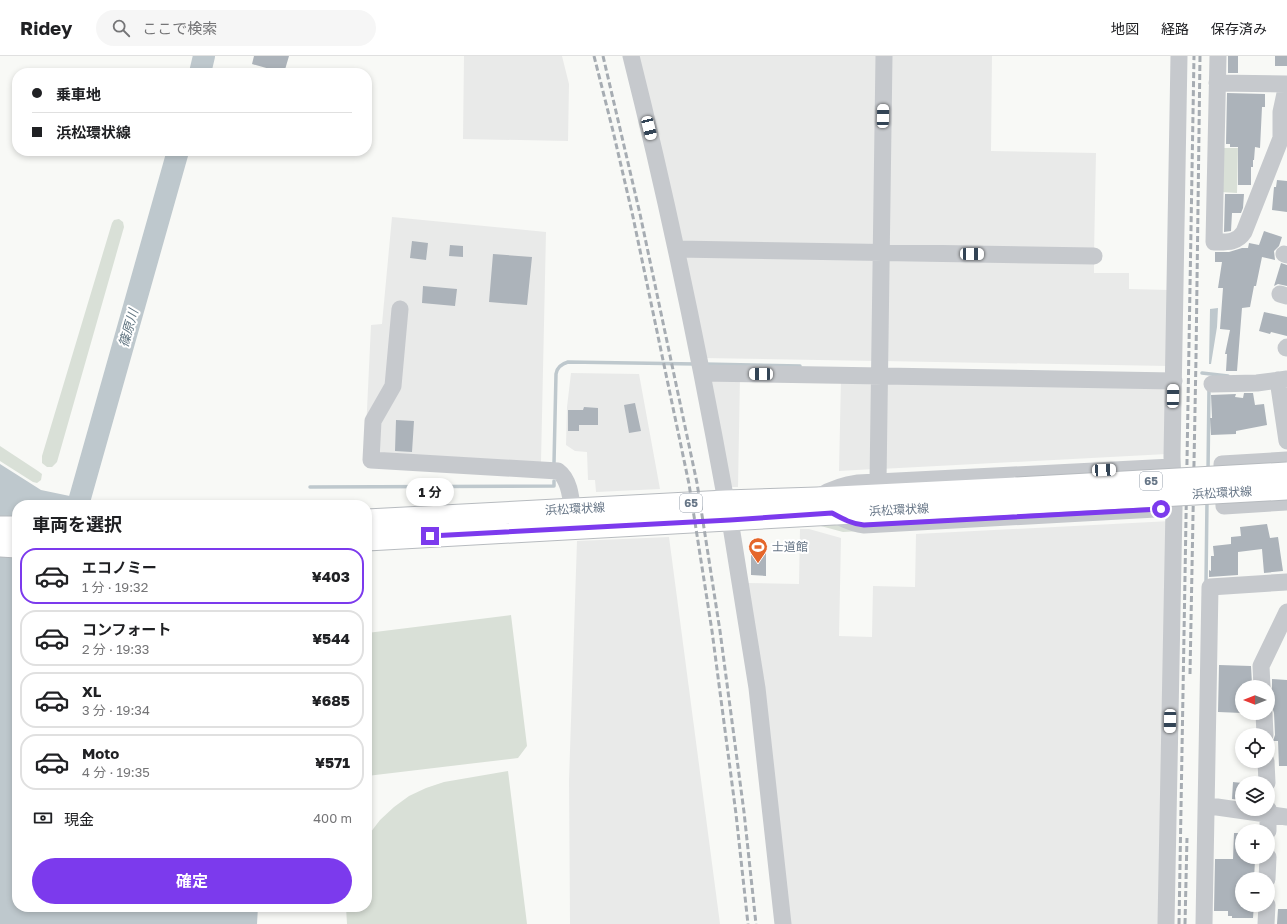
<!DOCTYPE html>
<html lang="ja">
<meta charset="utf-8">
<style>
body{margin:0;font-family:"Golos Text","Noto Sans JP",sans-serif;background:#f6f6f6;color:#202124;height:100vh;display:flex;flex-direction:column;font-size:15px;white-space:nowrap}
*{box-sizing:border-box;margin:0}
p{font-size:13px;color:#757577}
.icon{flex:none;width:22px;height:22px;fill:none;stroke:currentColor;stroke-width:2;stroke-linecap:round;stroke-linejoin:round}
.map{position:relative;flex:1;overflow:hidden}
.details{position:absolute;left:12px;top:444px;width:360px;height:412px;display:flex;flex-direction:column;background:#fff;border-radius:16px;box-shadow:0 2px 6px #0003}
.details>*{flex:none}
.guide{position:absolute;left:12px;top:12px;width:360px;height:88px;border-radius:16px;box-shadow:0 2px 6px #0003;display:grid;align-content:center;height:88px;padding:0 20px;background:#fff}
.needle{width:26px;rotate:270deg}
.controls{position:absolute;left:1235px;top:624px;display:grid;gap:8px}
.controls a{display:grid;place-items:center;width:40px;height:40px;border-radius:50%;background:#fff;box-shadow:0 2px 6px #0003;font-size:20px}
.end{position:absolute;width:18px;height:18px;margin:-9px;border:5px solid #7c3aed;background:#fff;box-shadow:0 0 0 2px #fff}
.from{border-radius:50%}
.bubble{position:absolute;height:28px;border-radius:14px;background:#fff;box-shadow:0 2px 6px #0003;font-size:13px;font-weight:700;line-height:28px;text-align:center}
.car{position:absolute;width:12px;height:24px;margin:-12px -6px;border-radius:5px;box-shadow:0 0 3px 1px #0007;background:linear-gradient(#fff 24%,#345 0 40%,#fff 0 76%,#345 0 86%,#fff 0)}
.guide b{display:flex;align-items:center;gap:14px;height:38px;font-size:15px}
.guide b+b{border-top:1px solid #e0e0e0}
.guide i{width:10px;height:10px;background:#202124}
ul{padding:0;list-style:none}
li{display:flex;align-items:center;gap:12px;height:56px;margin:0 8px 6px;padding:0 12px;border:2px solid #e0e0e0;border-radius:16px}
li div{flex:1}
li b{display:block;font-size:15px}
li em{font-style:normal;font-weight:700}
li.on{border-color:#7c3aed}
li>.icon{width:36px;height:36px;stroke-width:1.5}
h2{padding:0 20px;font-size:18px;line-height:48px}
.pay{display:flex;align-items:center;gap:10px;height:44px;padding:0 20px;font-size:15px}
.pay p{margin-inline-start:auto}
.primary-button{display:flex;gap:8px;margin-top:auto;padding:8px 20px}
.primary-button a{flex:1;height:46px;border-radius:24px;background:#7c3aed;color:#fff;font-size:16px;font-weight:700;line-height:46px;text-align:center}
header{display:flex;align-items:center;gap:24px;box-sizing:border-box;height:56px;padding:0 20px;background:#fff;border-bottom:1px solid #e0e0e0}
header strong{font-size:19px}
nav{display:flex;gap:22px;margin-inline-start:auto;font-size:14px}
.search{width:280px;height:36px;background:#f6f6f6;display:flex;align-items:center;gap:10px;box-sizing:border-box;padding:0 14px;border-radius:22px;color:#757577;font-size:15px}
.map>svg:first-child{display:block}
</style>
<header>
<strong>Ridey</strong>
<div class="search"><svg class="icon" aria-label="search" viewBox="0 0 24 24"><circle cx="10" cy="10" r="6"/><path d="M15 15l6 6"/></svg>ここで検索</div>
<nav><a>地図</a><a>経路</a><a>保存済み</a></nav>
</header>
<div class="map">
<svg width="1287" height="868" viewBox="0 0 1287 868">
<rect width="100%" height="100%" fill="#f8f9f6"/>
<path fill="#e9eae9" d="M464,0h98l7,28 -1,57 -105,-2z
M635,0h247l-4,191 -198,-1z
M887,0h105l-1,95 105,2 -2,101 -208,-4z
M392,161l154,15 -5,230 -176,-10 6,-127 11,-1z
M681,196l194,3 1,106 -173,-3z
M884,202l210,1v14h35v16l41,1 -2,76 -286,-5z
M571,317l68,1 21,115 -64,3 -1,-12h-7l-1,-28 -12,-1 -9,-6 1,-38z
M706,320h34l-2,111h-10z
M841,322l35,1 -2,90 -35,2z
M881,323l287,5 -1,70 -287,15z
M1171,465l-7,403h-377l-43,-341 55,1 1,-55h9l32,9 -2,98 33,1 1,-51 42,1 1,-53z
M669,481l51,387h-150l-1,-144 8,-239z"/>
<path fill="#d9e0d7" d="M1222,92h16l-1,45 -16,-1z
M119,163l4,3 1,5 -67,235 -5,5h-5l-5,-4v-7l70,-233 2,-3z
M0,390l38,25 4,3 -1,6 -4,3 -4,-1 -33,-21z
M836,465l25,10 -18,1 -26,-7z
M511,559l16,131 -9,12 -151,18v-143z
M508,715l19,153h-180l-1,-17h21v-70l13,-17 14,-13 15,-11 17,-8 18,-6z"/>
<path fill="#bec8cd" d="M1218,252l-1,19 -6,37h-2l1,-55z
M0,408l41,26 67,14 72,1 24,-2 70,-1v3h-257v402h241l-1,17h-257z"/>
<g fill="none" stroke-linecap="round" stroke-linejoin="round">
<path stroke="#bec8cd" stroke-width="3.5" d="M704,308l96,2
M1202,317l26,3
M554,407l2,-89c1,-7 5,-10 12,-12l128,2
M1208,416l1,-84
M310,431l244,-1v-5
M1206,528l1,-84"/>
<path stroke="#bec8cd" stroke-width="22" d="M200,17l4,-17
M78,449l100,-354"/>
</g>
<path fill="#acb3ba" d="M254,0h35l-5,17 -32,-9z
M1228,0h10v17h-10z
M1275,0h12v10h-12z
M1227,37l38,1v13h-3l-2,41 -5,-1 -1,13h-1v7h-2v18h-13v-38h-8v-3h-4z
M1277,124l10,1v31l-15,-2 2,-23h2z
M1225,138h19l-1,14 -2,5h-9l-1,18 -7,1z
M1264,175l18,6 -3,9 -5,5 1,9 -13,-3 -6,29h-2l-4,21 -8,1 -5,63h-11l1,-17h-2l5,-24 -10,-1 3,-41h-5l4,-26h-7v-10h14l13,-4h6l1,-5 10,2z
M412,185l16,2 -2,17 -16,-2z
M450,189l13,1v11l-14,-1z
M493,198l39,3 -5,48 -38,-3z
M1281,207l6,2v21l-9,-2 -4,2z
M423,230l34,3 -2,17 -33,-3z
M1264,256l23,5v19l-16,-4 -1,2 -11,-3z
M1244,337h9l2,12 9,-1 3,21 -31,6v3l-25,1 -1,-17h2l-1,-23 25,-1 -1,3 8,1z
M635,347l6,28 -12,2 -5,-28z
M584,351l14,1v17h-19v6h-11v-21h15z
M396,364l18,1 -2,31 -17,-1z
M1267,468l3,14 8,-1 5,34 -19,2 -2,-24 -24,3v23l-29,2v-7l2,1v-15h3l-1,-10 18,-2v-7l10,-1 -1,-9z
M751,496h15v24l-15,-1z
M1219,609l32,1 1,18h-10v29l-24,-1z
M1272,623l15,1v86h-8l-1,-25h-5l2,-6 -1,-22 -2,-6 -4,-3v-9l3,-4 1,-4z
M1233,726l9,1v17l-10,-1z
M1234,777h8v24h10v3h3l-1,19h-12v26h12l-1,13h-21v-2h-4v-5h-14l1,-52h18z
M1278,853h9v15h-10z"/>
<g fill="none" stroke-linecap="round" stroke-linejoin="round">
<g stroke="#b7bbbf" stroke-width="23">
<path id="major" d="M367,464l359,-19 91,-3 199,-10
M0,471h17
M367,484l649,-36
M0,490l17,1"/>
</g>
<path stroke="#c6c9cd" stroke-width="17" d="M631,0c37,147 68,296 95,445
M1218,0l-4,186c13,0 23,1 30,-10l37,-94v-26l6,-28
M1217,27l69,1
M677,193l417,7
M1284,198l3,1
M1280,238l7,2
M400,253l-7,77 -20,35 -2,39 187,11c11,8 13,25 14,38
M1286,292l1,-1
M702,317l472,8
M1278,324l9,61
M1212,328l45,-1 30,-4
M1287,404l-65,4 2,42 63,-4
M878,426l6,-426
M820,440c12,-7 23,-11 38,-13l314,-16
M833,458c11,5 19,10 31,11l310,-17
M730,464l27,168 26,236
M1262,631l-1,-21 26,-54
M1264,657l1,22
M1266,705l1,22
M1207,750l10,1 70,10
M1268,775v-22
M1267,823l1,-22
M1166,868l8,-416 -2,-51 7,-401
M1204,868l6,-337 77,-5
M1266,868l1,-19"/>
<use href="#major" stroke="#fff" stroke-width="21"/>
<path stroke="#a6acb2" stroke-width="3" stroke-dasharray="6 3" stroke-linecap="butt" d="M594,0l19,75 20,86 56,267 23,147 24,183 12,110
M603,0l37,158 57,269 23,148 24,181 12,112
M1190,618l6,-316 4,-302
M1179,868l15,-868
M1185,868l2,-86"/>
<g stroke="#b7bbbf" stroke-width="23" stroke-linecap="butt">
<path id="major-bridge" d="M1016,432l271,-15
M1016,448l271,-15"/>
</g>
<use href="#major-bridge" stroke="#fff" stroke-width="21"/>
</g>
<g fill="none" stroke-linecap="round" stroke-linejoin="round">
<path stroke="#7c3aed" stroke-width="5" d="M430,480l300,-16 102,-7c11,6 20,11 32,12l297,-16"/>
</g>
<defs>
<g id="stadium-pin" transform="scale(1)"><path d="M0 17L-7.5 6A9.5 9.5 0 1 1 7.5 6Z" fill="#e5662a" stroke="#fff"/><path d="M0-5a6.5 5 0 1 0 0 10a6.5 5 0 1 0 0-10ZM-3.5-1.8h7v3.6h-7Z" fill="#fff"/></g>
</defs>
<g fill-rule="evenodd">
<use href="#stadium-pin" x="758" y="491"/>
</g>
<g text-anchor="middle" stroke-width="4" stroke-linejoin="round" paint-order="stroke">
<g fill="#fff" stroke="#959fab" stroke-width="1">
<rect x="1140" y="416" width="22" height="18" rx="3"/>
<rect x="680" y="438" width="22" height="18" rx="3"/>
</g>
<g font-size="11" font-weight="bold" fill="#677687">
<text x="1151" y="429">65</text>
<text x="691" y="451">65</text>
</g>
<g font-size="12" fill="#677687" stroke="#fff">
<text transform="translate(1222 437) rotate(-3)" y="4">浜松環状線</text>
<text transform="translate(575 453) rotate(-3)" y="4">浜松環状線</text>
<text transform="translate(899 454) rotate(-3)" y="4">浜松環状線</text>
</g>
<g font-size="12" fill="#677687" stroke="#fff" text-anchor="start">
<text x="772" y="495">士道館</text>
</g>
<g font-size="13" font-style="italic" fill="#637783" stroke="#fff">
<text transform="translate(128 272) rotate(-74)" y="5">篠原川</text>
</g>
</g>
</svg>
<div class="controls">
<a><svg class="needle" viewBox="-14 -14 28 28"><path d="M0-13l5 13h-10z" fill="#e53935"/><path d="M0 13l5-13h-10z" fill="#757577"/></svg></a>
<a><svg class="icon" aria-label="locate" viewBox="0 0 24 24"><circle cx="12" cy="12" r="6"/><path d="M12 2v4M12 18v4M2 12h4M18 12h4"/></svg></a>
<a><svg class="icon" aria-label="layers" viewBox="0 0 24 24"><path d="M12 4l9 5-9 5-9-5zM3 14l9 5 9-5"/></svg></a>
<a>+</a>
<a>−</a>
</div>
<i class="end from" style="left:1161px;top:453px"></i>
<i class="end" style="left:430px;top:480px"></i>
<div class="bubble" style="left:406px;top:422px;width:48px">1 分</div>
<i class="car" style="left:883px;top:60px;rotate:1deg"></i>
<i class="car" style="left:649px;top:72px;rotate:166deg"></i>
<i class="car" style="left:972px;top:198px;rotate:91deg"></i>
<i class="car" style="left:761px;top:318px;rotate:271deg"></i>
<i class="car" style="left:1173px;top:340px;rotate:1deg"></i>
<i class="car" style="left:1104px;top:414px;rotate:87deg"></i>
<i class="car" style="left:1170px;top:665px;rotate:181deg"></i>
<div class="guide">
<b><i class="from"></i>乗車地</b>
<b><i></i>浜松環状線</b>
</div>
<section class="details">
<h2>車両を選択</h2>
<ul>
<li class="on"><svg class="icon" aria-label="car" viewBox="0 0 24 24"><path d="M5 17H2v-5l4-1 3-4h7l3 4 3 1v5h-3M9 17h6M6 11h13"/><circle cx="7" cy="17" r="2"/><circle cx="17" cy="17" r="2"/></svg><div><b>エコノミー</b><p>1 分 · 19:32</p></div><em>¥403</em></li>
<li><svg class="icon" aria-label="car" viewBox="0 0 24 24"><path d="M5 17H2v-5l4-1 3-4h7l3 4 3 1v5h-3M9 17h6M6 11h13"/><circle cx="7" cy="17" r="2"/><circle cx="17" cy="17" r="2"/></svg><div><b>コンフォート</b><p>2 分 · 19:33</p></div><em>¥544</em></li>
<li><svg class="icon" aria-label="car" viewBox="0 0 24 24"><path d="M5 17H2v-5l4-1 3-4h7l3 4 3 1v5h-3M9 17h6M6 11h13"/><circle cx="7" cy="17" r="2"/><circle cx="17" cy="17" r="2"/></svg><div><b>XL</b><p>3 分 · 19:34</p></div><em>¥685</em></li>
<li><svg class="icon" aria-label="car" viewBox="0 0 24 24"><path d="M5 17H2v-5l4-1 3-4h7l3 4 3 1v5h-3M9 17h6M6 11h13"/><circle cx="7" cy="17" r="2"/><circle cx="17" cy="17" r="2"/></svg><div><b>Moto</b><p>4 分 · 19:35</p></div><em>¥571</em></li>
</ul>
<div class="pay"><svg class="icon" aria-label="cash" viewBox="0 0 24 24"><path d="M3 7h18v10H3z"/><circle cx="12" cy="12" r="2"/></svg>現金<p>400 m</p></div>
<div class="primary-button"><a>確定</a></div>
</section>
</div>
